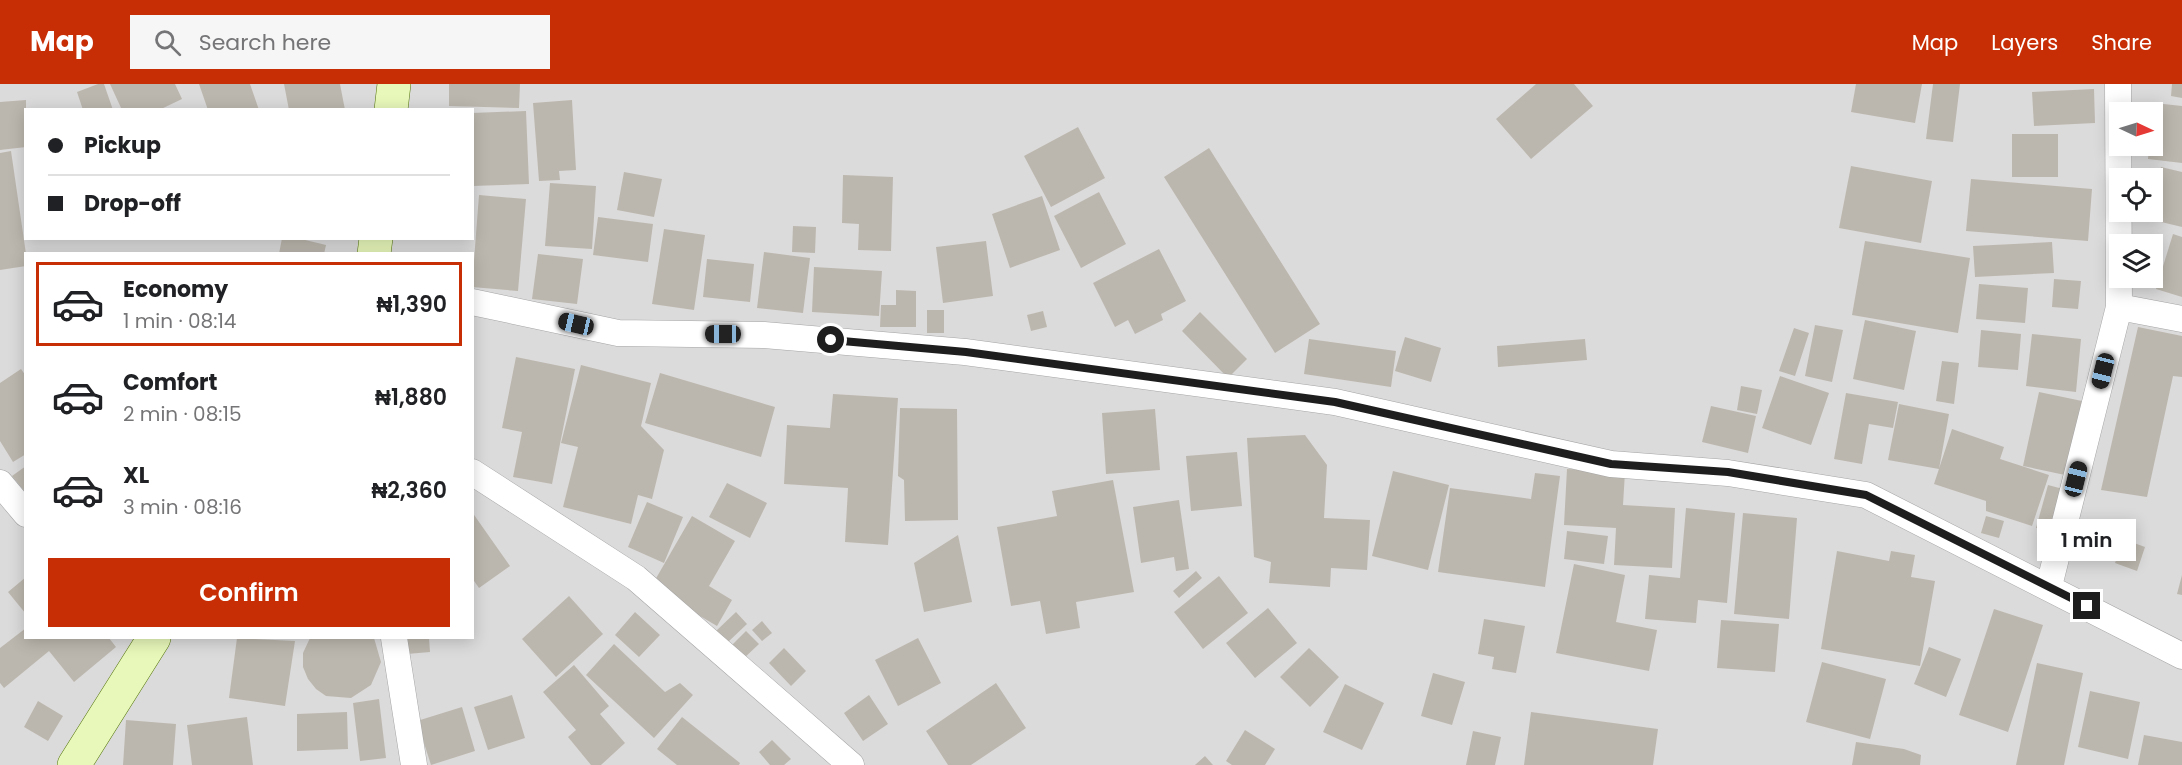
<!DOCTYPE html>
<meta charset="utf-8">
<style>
body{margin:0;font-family:Poppins,sans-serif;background:#f6f6f6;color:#202124;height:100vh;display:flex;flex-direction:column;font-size:22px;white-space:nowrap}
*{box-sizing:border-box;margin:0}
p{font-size:20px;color:#757577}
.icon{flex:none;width:33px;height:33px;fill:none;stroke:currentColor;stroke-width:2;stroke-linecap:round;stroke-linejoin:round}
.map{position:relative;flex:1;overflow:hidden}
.drawer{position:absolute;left:24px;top:168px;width:450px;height:387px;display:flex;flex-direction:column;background:#fff;border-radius:0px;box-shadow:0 3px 15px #0003}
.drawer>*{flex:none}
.top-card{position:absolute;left:24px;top:24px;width:450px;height:132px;border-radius:0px;box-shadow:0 3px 15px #0003;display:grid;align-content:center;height:132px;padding:0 24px;background:#fff}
.needle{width:39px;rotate:94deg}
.buttons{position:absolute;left:2109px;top:18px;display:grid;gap:12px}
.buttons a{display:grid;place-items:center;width:54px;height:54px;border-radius:0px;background:#fff;box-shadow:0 3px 15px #0003;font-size:30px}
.end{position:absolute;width:27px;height:27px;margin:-14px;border:8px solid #1e1e1e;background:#fff;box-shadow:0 0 0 3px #fff}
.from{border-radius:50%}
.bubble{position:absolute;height:42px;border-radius:0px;background:#fff;box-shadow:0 3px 15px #0003;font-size:20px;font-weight:600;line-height:42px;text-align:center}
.car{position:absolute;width:18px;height:36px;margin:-18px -9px;border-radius:8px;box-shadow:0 0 4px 2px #0007;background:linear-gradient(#222 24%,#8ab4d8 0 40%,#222 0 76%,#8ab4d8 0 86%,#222 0)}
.top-card b{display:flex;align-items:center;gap:21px;height:57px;font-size:22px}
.top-card b+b{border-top:2px solid #e0e0e0}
.top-card i{width:15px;height:15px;background:#202124}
ul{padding:10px 0 0;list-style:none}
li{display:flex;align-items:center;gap:18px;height:84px;margin:0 12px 9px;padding:0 12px;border:3px solid transparent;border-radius:0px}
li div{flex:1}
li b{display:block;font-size:22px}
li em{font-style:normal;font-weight:600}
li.current{border-color:#c82e05}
li>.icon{width:54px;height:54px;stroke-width:1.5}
.action{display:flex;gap:12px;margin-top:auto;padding:12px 24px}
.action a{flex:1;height:69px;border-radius:0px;background:#c82e05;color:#fff;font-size:24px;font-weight:600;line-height:69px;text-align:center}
header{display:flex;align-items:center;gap:36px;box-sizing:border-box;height:84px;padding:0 30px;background:#c82e05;color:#fff}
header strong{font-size:28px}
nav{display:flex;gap:33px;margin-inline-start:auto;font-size:21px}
.search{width:420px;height:54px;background:#f6f6f6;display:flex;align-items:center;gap:15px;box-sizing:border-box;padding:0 21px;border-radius:0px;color:#757577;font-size:22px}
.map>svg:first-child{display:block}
</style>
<header>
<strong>Map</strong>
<div class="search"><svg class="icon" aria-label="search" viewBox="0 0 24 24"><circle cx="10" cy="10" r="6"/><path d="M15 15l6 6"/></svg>Search here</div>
<nav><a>Map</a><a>Layers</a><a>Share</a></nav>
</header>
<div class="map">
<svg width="2182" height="681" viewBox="0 0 2182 681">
<rect width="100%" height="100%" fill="#efeee5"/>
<path fill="#dcdbdb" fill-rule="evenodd" d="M0,0h2182v681h-2182zM26,26h446v128h-446zM2120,28h32v34h-32zM2120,94h32v34h-32zM2120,160h32v34h-32zM26,170h446v384h-446z"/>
<path fill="#bcb7ae" d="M98,0h6l9,26h-30l-6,-18z
M110,0h65l7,15 -23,11h-37z
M199,0h51l9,26h-51z
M284,0h56l5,26h-56z
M449,0h71l-1,24 -70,-2z
M1536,0h38l19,22 -62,53 -35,-40z
M1856,0h66l-7,39 -64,-11z
M1933,0h27l-7,58 -27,-3z
M2172,0h10v14l-11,-2z
M2094,5l1,34 -61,3 -2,-34z
M26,16v47l-26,3v-48z
M572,16l4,70 -17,1 1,9 -21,1 -6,-78z
M2154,19l28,3v57l-34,-4 1,-13h3z
M526,27l3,73 -57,2v-73z
M1078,43l27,51 -54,29 -27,-51z
M2012,50h46v43h-46z
M1209,64l111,176 -45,29 -111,-176z
M11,67l15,103v12l-26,4v-117z
M1851,82l81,15 -11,62 -82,-15z
M2161,83l21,5v55l-33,-8z
M624,88l38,7 -8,38 -37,-7z
M843,91l50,2 -2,74 -33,-1 1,-26 -17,-1z
M1971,95l121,10 -4,52 -122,-10z
M550,99l46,3 -4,63 -47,-3z
M1099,108l27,52 -45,24 -27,-52z
M479,111l47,4 -8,92 -46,-4z
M1042,112l18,54 -50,18 -18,-54z
M598,133l55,7 -5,38 -55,-7z
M793,142l23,1 -1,26 -23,-1z
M664,145l41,6 -11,75 -42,-6z
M2173,150l9,3v60l-26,-8z
M282,154h15l29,7 -2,9h-45z
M986,157l7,55 -50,7 -7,-56z
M1865,157l105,17 -12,75 -106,-18z
M2052,158l2,31 -79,4 -2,-31z
M1159,165l27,52 -25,13 2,6 -28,14 -7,-14 -13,7 -22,-44z
M764,168l46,6 -7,55 -46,-5z
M538,170l45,5 -6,45 -45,-5z
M707,175l47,5 -4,38 -47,-5z
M814,183l68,4 -3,45 -67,-4z
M2054,195l27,2 -3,28 -26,-2z
M1979,200l49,4 -3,35 -49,-4z
M896,206l20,1v36h-36l1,-22h15z
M927,226h17v23h-17z
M1043,227l4,16 -16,4 -4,-16z
M1200,228l47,47 -19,19 -46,-47z
M1865,236l51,11 -12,59 -51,-11z
M1815,241l28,5 -11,52 -27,-6z
M2138,243l44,9v41l-9,-1 -26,121 -46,-7z
M1794,244l15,5 -14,43 -16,-5z
M1981,246l40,4 -3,36 -40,-3z
M2032,250l49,5 -5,53 -50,-6z
M1405,253l36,11 -10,34 -36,-11z
M1309,255l87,12 -5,36 -87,-13z
M1585,255l2,21 -89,7 -1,-21z
M516,273l59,12 -23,115 -39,-7 9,-45 -20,-4z
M1942,277l17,2 -5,41 -18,-3z
M581,281l70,18 -10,43 23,24 -12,49 -14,-4 -7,29 -68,-17 15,-60 -17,-4z
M21,285l5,7v78l-13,8 -13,-21v-58z
M660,289l115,34 -14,50 -116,-34z
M1780,292l49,17 -18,52 -49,-17z
M1741,302l21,4 -5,24 -20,-4z
M2039,308l43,9 -17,74 -42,-9z
M1846,309l52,9 -5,26 -24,-4 -7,40 -28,-5z
M833,310l65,4 -10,147 -43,-3 3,-54 -64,-4 3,-59 43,3z
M1899,320l50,10 -10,55 -51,-9z
M1711,322l45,10 -8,37 -46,-11z
M900,324l57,1 1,111 -53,1 -1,-41 -6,-4z
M1155,325l5,61 -54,4 -4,-61z
M1952,345l52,18 -4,12 49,16 -17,51 -46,-15v-10l-52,-17z
M1305,351l22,30 -3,53 46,2 -3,50 -36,-2 -1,19 -61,-4 2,-21 -17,-5 -7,-119z
M1237,368l5,54 -51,5 -5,-55z
M26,382v27l-14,-17z
M1567,385l58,3 -2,33 52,3 -3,60 -58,-3 2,-37 -52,-3z
M1393,387l56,14 -21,85 -56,-14z
M1535,389l25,3 -15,111 -107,-15 12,-84 81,11z
M1113,396l21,112 -58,10 4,26 -34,6 -6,-33 -29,5 -14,-79 60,-11 -5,-25z
M727,399l40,20 -17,35 -41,-21z
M2048,401l15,4 -12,43 -15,-4z
M1179,416l10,69 -13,2 -2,-14 -33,6 -8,-56z
M647,418l36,15 -19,46 -36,-16z
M1686,424l49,5 -8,90 -29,-3 -2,23 -51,-4 4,-44 31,3z
M472,428l38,54 -31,22 -7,-10z
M1743,429l54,5 -8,101 -55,-5z
M692,432l43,25 -26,45 23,14 -15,26 -66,-39z
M1986,432l18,5 -5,17 -18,-5z
M1567,447l41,5 -4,28 -40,-5z
M958,451l14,67 -48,10 -10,-49z
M2123,455l22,8 -8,24 -22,-8z
M1837,467l52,10 2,-10 24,4 -4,22 24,4 -15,85 -99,-17z
M1574,480l51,11 -9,47 41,8 -8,41 -93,-18z
M1196,487l6,7 -23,20 -6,-7z
M2182,491v20l-5,-1z
M1219,492l29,37 -45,36 -29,-37z
M26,493v37l-18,-22z
M569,512l34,38 -47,43 -34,-38z
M1268,524l29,35 -42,35 -29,-35z
M1994,525l49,16 -35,107 -49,-17z
M635,528l25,23 -21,22 -24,-22z
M736,528l11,12 -20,19 -11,-12z
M1484,535l41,7 -9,47 -24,-4 2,-12 -16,-3z
M1721,536l58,4 -4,48 -58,-4z
M762,537l10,12 -10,8 -10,-11z
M26,544v10h83l7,9 -42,35 -25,-31 -45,37 -4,-5v-35z
M746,547l13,13 -17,16 -12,-13z
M237,554l58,3 -10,65 -56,-8z
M310,554h64l7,24 -10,23 -20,13 -25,-2 -10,-7 -8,-10 -5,-12v-14z
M405,554h24l1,14 -23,2z
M918,554l23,45 -43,23 -23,-46z
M614,560l51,48 15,-9 13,12 -39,43 -68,-63z
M1929,563l32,12 -15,38 -32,-13z
M784,564l22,23 -15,15 -22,-23z
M1309,564l30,29 -29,30 -30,-30z
M1822,578l64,17 -16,60 -64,-17z
M2037,579l46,10 -19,92h-48z
M574,581l35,41 -9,8 25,29 -24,22h-10l-23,-28 8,-7 -33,-38z
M1433,589l32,9 -13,43 -31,-9z
M996,599l30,45 -55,37h-23l-22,-34z
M1345,600l39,19 -22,47 -39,-18z
M2090,607l50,11 -12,57 -50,-12z
M512,611l13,43 -37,12 -14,-43z
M869,611l19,29 -25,17 -19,-28z
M379,615l7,59 -26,3 -7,-58z
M38,617l25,15 -15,25 -24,-14z
M462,623l13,44 -44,14 -14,-44z
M347,628l1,37 -51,2v-37z
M1531,628l127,17 -5,36h-129z
M247,633l6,48h-61l-5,-40z
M682,633l58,46 -1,2h-62l-20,-16z
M126,636l50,4 -3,41h-50z
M1245,646l30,19 -10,16h-33l-6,-4z
M1473,647l28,6 -6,28h-29z
M2144,651l38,7v23h-44z
M772,656l19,19 -7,6h-14l-11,-13z
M1856,658l48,7 17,6 -1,10h-68z
M1205,672l8,9h-18z"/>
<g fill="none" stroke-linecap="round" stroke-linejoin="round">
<g stroke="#a5a5a5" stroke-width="27">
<path id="minor" d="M472,218l146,31 146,2 201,17 370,50 276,62 117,9 138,22 316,161
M2119,223l63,12
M472,388l164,106 215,187
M0,399l26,31
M2049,502l70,-279 -1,-223
M394,554l20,127"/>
</g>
<g stroke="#517307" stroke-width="34">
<path id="secondary" d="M391,26l3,-26
M374,170l2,-16
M74,681l80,-127"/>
</g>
<use href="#minor" stroke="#fff" stroke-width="26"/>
<use href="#secondary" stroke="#e8f8ba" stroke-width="33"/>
</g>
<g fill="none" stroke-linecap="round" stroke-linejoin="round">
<path stroke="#1e1e1e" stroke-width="8" d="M831,256l135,12 369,50 276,62 117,8 138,23 221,111"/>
</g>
</svg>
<div class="buttons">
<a><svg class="needle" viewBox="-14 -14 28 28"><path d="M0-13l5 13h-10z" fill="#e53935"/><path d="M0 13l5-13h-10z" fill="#757577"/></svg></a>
<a><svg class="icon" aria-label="locate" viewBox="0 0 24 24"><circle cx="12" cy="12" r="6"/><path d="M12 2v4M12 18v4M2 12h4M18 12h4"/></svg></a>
<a><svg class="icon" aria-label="layers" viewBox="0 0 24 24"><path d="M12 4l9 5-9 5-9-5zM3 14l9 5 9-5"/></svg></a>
</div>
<i class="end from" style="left:831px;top:256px"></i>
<i class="end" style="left:2087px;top:522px"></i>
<div class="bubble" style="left:2037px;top:435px;width:99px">1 min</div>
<i class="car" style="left:576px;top:240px;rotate:283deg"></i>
<i class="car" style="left:723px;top:250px;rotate:270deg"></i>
<i class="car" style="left:2103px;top:287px;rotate:194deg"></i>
<i class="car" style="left:2076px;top:395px;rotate:14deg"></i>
<div class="top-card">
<b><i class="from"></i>Pickup</b>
<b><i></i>Drop-off</b>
</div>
<section class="drawer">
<ul>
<li class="current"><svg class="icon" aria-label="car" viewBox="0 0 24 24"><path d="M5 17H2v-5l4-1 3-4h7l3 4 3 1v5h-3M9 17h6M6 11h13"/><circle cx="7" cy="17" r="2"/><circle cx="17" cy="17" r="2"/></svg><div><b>Economy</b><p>1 min · 08:14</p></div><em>₦1,390</em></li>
<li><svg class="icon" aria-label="car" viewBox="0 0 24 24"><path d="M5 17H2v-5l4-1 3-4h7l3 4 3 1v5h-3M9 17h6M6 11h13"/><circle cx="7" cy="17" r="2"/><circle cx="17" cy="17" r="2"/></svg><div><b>Comfort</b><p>2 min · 08:15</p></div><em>₦1,880</em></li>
<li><svg class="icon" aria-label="car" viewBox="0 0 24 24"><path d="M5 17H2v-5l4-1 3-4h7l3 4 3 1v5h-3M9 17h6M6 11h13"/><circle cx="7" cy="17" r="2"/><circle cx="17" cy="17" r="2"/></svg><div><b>XL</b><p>3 min · 08:16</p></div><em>₦2,360</em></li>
</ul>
<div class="action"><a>Confirm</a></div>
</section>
</div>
